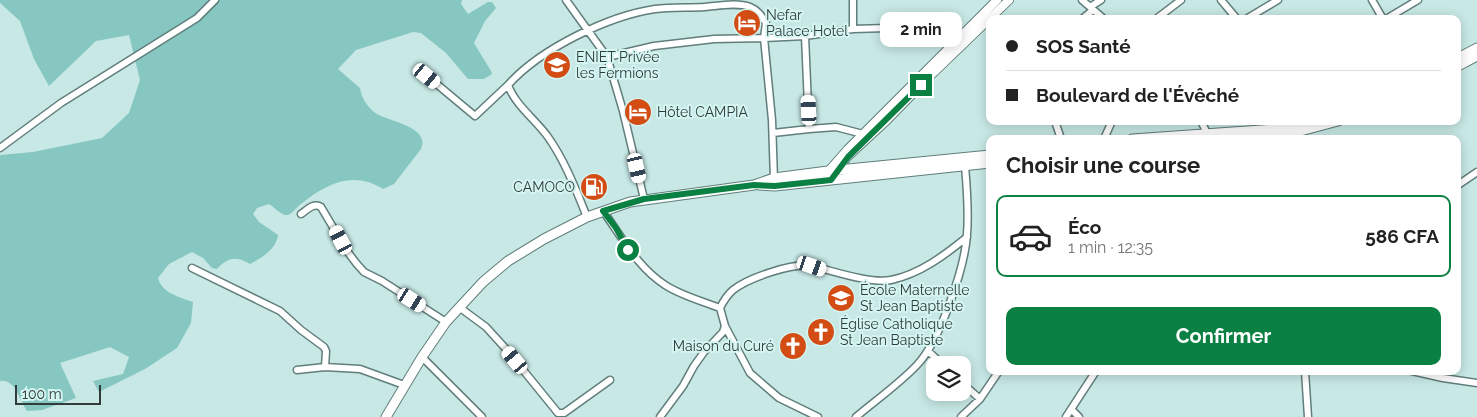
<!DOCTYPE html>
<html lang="fr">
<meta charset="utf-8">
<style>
body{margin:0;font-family:Raleway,sans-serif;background:#f6f6f6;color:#222;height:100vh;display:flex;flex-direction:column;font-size:19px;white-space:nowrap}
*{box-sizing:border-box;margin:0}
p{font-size:16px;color:#767676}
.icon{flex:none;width:28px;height:28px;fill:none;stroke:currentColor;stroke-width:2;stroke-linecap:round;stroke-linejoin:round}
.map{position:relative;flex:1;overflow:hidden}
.sheet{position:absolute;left:986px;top:135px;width:475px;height:240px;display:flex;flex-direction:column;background:#fff;border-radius:10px;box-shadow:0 2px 12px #0003}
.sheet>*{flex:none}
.top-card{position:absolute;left:986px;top:15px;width:475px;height:110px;border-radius:10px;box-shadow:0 2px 12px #0003;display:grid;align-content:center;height:110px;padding:0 20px;background:#fff}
.fabs{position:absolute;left:926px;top:356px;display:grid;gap:10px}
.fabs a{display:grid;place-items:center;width:45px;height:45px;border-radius:10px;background:#fff;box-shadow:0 2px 12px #0003;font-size:25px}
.scale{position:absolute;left:15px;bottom:12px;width:86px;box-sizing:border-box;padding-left:5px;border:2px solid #2f3c3b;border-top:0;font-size:14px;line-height:18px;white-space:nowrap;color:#2f3c3b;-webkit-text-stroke:4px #d4f5f2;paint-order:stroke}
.end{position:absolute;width:22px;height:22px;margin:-11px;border:6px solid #0b8043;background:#fff;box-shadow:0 0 0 2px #fff}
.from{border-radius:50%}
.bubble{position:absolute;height:35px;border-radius:10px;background:#fff;box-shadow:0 2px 12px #0003;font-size:16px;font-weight:700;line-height:35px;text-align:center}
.car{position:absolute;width:15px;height:30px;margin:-15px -8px;border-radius:6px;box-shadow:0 0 4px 1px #0007;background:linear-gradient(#fff 24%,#345 0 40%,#fff 0 76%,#345 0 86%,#fff 0)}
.top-card b{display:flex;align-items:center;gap:18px;height:48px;font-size:19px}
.top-card b+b{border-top:1px solid #e0e0e0}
.top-card i{width:12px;height:12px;background:#222}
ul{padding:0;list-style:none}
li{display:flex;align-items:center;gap:15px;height:82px;margin:0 10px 8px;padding:0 10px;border:2px solid transparent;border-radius:10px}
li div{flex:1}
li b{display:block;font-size:19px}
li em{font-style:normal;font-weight:700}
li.active{border-color:#0b8043}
li>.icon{width:45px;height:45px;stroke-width:1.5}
h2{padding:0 20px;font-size:22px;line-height:60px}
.button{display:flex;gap:10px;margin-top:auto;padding:10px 20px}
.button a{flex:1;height:58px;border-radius:10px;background:#0b8043;color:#fff;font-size:20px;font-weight:700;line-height:58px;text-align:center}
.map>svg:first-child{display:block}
</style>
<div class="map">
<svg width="1477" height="417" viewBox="0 0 1477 417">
<rect width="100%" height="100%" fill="#c7e8e5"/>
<path fill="#86c7c1" d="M0,0h462l-1,4 7,10 20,-12h4l4,6 -11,13 -11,22 17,28 1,3 -8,5h-16l-22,-26 -25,-20 -8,-1 -57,18 -18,19 22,19c1,9 7,18 14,24 13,10 57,14 47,37l-27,35 -11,5c-30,-19 -57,-5 -82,15 -5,3 -9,12 -16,11 -5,-1 -11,-8 -16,-11l-12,4 -4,6 6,8 19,13c-2,15 -17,23 -28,29 -14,-8 -22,-7 -33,5l-5,-1 -9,-10 -11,-6 -23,12 -11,14c4,15 21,19 35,24l-2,21 -14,25 -32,21 -46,23 -6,-11 30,-7 6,-17 -19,-10 -50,16 16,35 -34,12 -15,1c-8,-11 -11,-32 -27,-30v-226l33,-3 69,-14 27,-25 11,-33 -11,-45 -33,6 -47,45 -15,-27 -14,-38 -20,-18z"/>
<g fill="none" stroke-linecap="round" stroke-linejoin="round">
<g stroke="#607e7b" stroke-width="9">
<path id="minor" d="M566,0l41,57 16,54 21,88
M1082,0l22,19
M1221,0l16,19
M1372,0l11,19
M1090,7l11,-7
M1082,19l11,-9
M1156,19l25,-19
M1246,19l32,-19
M1386,19l32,-19
M853,29v-29
M607,57l47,-11 60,-7 50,-1 41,-2 48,-7 68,-2
M427,76l48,40 33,-31
M1055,121l6,18
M1201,121l6,12
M809,129l27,-2 27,7
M773,133l36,-4 -4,-93
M1104,139l8,-18
M0,148l61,-45 136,-85 18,-18
M1458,185l19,-13
M603,211c19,26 34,56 62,74 17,11 37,16 55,23
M301,214c6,-4 13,-12 20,-7l26,44 9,12 8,9 18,9 64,41
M587,217c-11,-27 -22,-56 -39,-80 -12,-17 -33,-32 -40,-52 32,-36 100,-69 147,-76 16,-2 33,-1 50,-2 13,-1 32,-5 45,0 8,3 12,10 16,16l-2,15 8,82 2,60
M192,268l88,43 21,19 23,17 2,4 -1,16
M459,307l27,20 20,22 52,64h6l46,-33
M725,326l25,47 29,25 39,19
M928,351l15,14
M422,357l60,60
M297,370l28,-3 35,2 44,16
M1305,371l3,46
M1412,371l31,7 34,5
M962,383l18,16 19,-28
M1072,410l7,7
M660,417l23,-31 11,-20 10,-14 19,-20 2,-6 -5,-18c3,-6 7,-13 13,-18 15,-12 61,-28 79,-24 21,5 58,18 79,14 29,-6 54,-25 76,-43
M856,417c20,-17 43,-33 61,-52 23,-24 48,-98 50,-131 2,-23 0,-45 -2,-68
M961,417l19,-18
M1066,417l30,-46"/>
</g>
<g stroke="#607e7b" stroke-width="10">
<path id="major" d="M836,172l11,-15 40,-37 43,-44 79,-76
M827,173l21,-24 149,-149"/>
</g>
<g stroke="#607e7b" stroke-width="11">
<path id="highway" d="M1458,58l19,-10
M1458,66l19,-10
M1132,139l144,-10 37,-8
M1249,139l44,-6 45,-12
M759,185l16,1 215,-23
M386,417l36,-60 24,-35 37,-40 25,-21 36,-22 43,-22 43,-15 124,-17 20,-7 54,-7 162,-16"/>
</g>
<use href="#minor" stroke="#fff" stroke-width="6"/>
<use href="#major" stroke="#fff" stroke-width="8"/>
<use href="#highway" stroke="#fff" stroke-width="9"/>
</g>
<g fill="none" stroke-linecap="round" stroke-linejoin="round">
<path stroke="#0b8043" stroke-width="6" d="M628,250l-12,-22 -13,-17 41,-12 110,-14 21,1 56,-6 17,-23 73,-72"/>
</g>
<defs>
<g id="hotel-disc" transform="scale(1.4375)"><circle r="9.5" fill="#d24c13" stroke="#d4f5f2"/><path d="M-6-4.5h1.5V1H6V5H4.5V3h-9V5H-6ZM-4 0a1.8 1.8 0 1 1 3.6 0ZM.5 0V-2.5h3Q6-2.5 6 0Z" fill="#fff"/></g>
<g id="school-disc" transform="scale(1.4375)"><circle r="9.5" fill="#d24c13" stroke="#d4f5f2"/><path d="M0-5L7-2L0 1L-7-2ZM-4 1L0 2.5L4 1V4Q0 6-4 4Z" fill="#fff"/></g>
<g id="fuel-disc" transform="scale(1.4375)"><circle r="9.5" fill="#d24c13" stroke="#d4f5f2"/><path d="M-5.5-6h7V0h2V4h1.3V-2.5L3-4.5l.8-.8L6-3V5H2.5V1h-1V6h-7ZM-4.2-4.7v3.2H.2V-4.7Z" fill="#fff"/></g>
<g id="church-disc" transform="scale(1.4375)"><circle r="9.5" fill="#d24c13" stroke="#d4f5f2"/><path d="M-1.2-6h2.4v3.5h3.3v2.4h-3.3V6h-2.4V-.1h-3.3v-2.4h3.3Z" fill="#fff"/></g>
</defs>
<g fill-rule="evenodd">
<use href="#hotel-disc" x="747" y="23"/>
<use href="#school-disc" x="557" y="65"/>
<use href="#hotel-disc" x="638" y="112"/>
<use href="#fuel-disc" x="594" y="187"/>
<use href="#school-disc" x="841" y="298"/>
<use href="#church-disc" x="821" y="332"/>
<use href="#church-disc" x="793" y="346"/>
</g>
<g text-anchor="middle" stroke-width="4" stroke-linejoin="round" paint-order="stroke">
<g font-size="14" fill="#2f3c3b" stroke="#d4f5f2" text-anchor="start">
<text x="766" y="20">Nefar<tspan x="766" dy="16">Palace Hotel</tspan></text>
<text x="576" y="62">ENIET Privée<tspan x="576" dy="16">les Fermions</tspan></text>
<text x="657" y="117">Hôtel CAMPIA</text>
<text x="575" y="192" text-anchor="end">CAMOCO</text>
<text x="860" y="295">École Maternelle<tspan x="860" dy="16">St Jean Baptiste</tspan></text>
<text x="840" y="329">Église Catholique<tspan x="840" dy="16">St Jean Baptiste</tspan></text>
<text x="774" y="351" text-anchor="end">Maison du Curé</text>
</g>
</g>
</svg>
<div class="fabs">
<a><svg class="icon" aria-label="layers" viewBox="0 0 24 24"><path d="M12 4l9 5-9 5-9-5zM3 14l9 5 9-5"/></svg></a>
</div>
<div class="scale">100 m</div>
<i class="end from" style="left:628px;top:250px"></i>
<i class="end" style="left:921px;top:85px"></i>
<div class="bubble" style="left:880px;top:12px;width:82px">2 min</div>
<i class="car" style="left:427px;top:76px;rotate:129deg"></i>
<i class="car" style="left:809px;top:110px;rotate:357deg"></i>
<i class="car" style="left:637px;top:168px;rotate:167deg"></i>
<i class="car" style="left:341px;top:240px;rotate:332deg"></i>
<i class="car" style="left:812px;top:266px;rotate:109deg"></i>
<i class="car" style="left:412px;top:300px;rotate:123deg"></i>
<i class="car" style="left:515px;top:360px;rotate:320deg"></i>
<div class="top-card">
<b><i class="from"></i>SOS Santé</b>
<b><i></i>Boulevard de l'Évêché</b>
</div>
<section class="sheet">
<h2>Choisir une course</h2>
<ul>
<li class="active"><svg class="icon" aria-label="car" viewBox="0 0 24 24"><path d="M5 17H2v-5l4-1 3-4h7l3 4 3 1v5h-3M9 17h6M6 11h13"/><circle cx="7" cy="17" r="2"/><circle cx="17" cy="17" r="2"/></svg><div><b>Éco</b><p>1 min · 12:35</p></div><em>586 CFA</em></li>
</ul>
<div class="button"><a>Confirmer</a></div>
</section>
</div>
